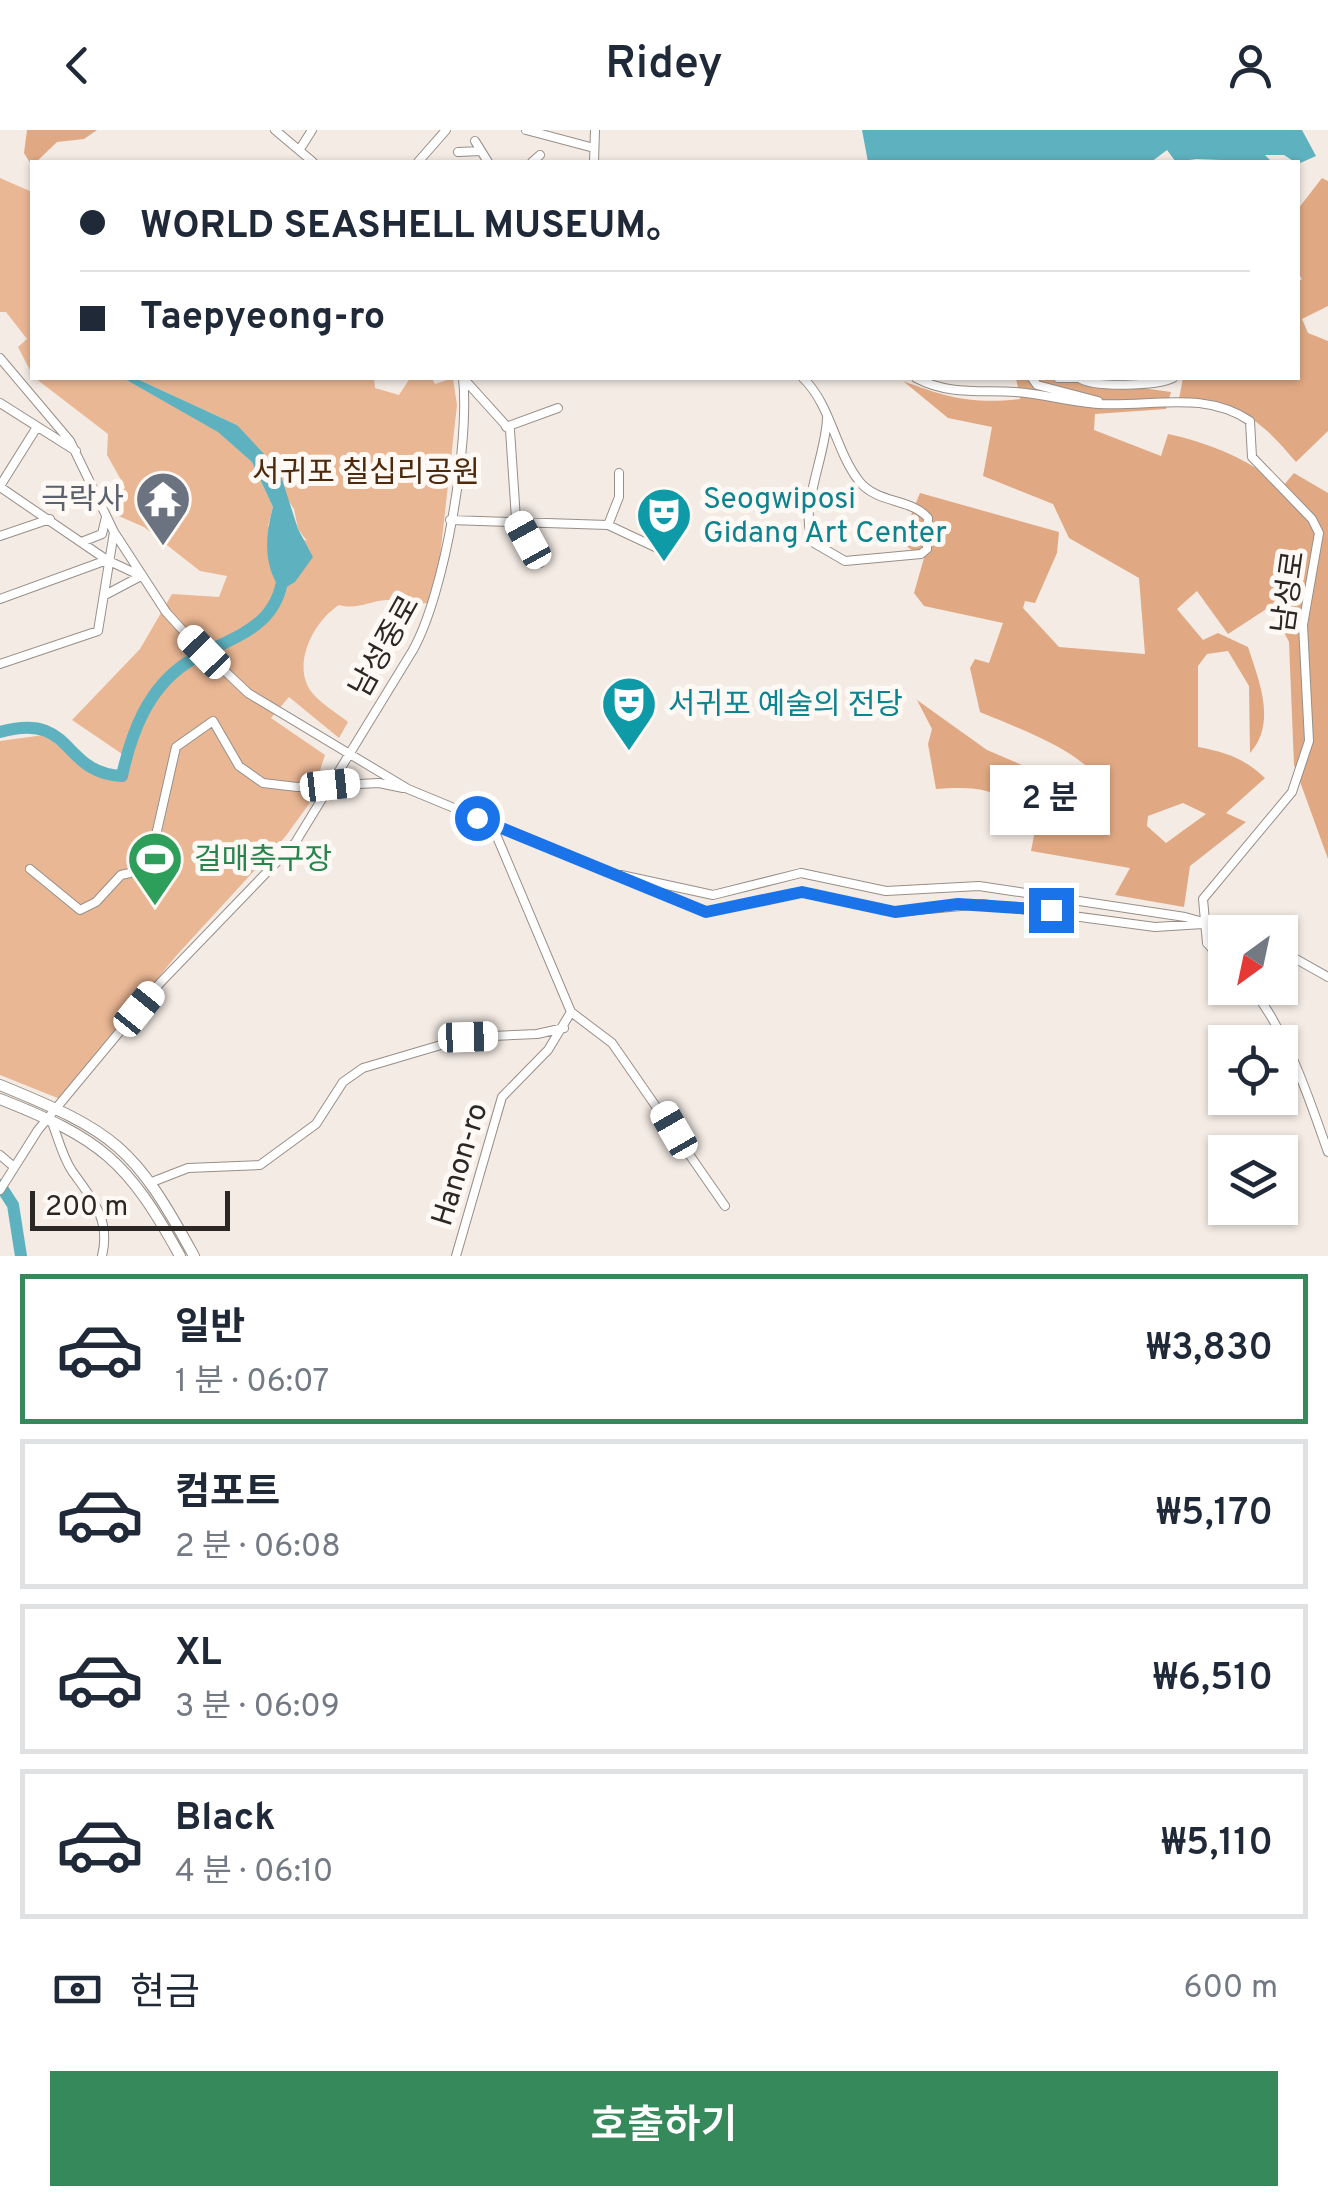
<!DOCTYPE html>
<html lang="ko">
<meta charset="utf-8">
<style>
body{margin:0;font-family:Overpass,"Noto Sans KR",sans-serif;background:#f2f2f3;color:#1f2937;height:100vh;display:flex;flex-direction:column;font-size:38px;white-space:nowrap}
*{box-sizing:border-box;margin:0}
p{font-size:32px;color:#747a83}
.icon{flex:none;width:55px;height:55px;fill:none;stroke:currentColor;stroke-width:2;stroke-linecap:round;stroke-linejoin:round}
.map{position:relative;height:1126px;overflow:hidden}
.side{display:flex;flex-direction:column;background:#fff;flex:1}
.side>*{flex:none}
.top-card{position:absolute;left:30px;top:30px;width:1270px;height:220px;border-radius:0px;box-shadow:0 2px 8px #0004;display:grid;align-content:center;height:220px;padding:0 50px;background:#fff}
.needle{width:65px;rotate:213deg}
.buttons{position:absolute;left:1208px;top:785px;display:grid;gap:20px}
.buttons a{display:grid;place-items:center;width:90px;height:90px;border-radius:0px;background:#fff;box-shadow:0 2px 8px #0004;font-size:50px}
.scale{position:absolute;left:30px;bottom:25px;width:200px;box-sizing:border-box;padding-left:10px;border:5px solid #2a2725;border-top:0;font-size:28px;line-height:35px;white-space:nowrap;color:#2a2725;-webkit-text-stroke:8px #fef9f5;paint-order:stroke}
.end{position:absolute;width:45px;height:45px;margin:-22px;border:12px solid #1a73e8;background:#fff;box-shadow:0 0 0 5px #fff}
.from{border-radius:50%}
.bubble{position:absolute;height:70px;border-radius:0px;background:#fff;box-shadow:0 2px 8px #0004;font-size:32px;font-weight:600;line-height:70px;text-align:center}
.car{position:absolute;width:30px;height:60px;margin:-30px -15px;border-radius:12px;box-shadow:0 0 8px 2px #0007;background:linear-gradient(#fff 24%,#345 0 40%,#fff 0 76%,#345 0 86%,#fff 0)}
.top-card b{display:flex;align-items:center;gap:35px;height:95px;font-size:38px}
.top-card b+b{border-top:2px solid #e0e1e3}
.top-card i{width:25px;height:25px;background:#1f2937}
ul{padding:18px 0 0;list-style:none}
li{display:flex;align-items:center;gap:30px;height:150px;margin:0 20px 15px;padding:0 30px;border:5px solid #e0e1e3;border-radius:0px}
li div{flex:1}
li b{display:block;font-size:38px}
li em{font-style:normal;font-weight:600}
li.current{border-color:#36895b}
li>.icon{width:90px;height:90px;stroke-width:1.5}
.pay{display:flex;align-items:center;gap:25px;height:110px;padding:0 50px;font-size:38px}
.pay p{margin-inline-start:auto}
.button{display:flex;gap:20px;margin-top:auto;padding:20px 50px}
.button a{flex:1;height:115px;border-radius:0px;background:#36895b;color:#fff;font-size:40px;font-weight:600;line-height:115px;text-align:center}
header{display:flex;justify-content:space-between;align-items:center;height:130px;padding:0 50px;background:#fff;font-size:45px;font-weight:600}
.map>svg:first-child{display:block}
</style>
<header><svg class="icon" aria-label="back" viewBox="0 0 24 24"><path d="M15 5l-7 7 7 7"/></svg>Ridey<svg class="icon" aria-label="person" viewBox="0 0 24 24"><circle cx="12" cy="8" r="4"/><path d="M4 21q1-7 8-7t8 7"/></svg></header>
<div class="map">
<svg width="1328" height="1126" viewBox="0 0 1328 1126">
<rect width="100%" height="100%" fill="#f4ebe4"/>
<path fill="#eab794" d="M0,48l32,14v182l-14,-27 9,-8 -21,-27h-6z
M35,248h88l95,53 34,31 21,45 -5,19 39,15 -9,-12 -4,-20 -57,-84 -102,-47h239l1,10 24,7 11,-17h22l3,6 18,-6 4,27 -22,196c-17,6 -30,-1 -48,-1 -18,1 -29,10 -48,5 -24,15 -47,57 -29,85 8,12 27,23 38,32l-9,16 -50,-41 -18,21 54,37 -16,49 -24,33 -109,119 -116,143 -60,-24v-334l44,-6 47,35 32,10 8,-20 -59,-40 68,-71 32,-55 47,3 8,-21 -27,-5 -56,-44 -30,-13 11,-27 -18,-32 1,-21z"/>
<path fill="#e0a983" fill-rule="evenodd" d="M27,0h70l-13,9 -27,3 -25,24 -8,-13z
M1322,48l6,3v125l-26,13 6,14 20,8v90l-32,31c-36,-43 -60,-62 -117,-63l4,-21h115v-96l4,-3 -4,-6v-64z
M1016,248h55l100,14 -5,17 -71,5 -1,16 67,26 7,-22c43,9 79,25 115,52l11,-13 34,20v366l-34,-94 -5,-123 -18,-36 -43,28 -31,-43 -20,18 26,31 15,-7 30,14c11,34 29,76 2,106l-1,-67 -21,-35 -21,3 -9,12v81c28,5 47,12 67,31l-39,35 20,9 -56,44 -6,41 -69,-12 15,-27 -99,-17 5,-26c-37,-36 -51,-39 -100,-36l-8,-45 4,-15 -15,-29 70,50 96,41 18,-5c-12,-34 -89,-60 -121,-74l-10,-44 5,-9 14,4 14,-40 -79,-17 -10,-13 10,-35 -24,-16 20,-49 139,39 -2,21 -22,50 -10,-2 -2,7 36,39 86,7 -6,-76 -70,-40 -16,-34 -70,-28 9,-49 -44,-9 -45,-37c45,17 69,23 117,18zM1183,673l23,11 -40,29 -19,-17 1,-10z"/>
<path fill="#5eb2bf" d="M862,0h440l14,26 -18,8 -14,-9h-19l7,7 -76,-3 -20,3 -9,-12 -16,12h-283z
M123,248h12l102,47 42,45 19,59 15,28 -18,25 -14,8c-18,-24 -16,-54 -8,-83l-21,-45 -34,-30z"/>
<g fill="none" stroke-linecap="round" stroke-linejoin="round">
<path stroke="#5eb2bf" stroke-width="12" d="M0,602c75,-21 60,41 122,44 9,-42 25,-86 63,-112 41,-27 91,-31 98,-88
M0,1055l13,20 8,51"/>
<g stroke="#978f89" stroke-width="10">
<path id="minor" d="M275,0l38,32
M526,0l68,18
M475,11l13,21
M300,19l12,-19
M458,22l23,-1
M418,32l28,-32
M532,32l8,-7
M594,32l1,-32
M0,228l70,83 44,91 52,80 21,23 61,58 160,96 298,123 96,-20 93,20 88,-8 172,23 48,-3
M803,248c28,27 32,72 56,103 18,23 52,17 69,37l-1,31 -6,5 -76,7 -31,-18c-17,-31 12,-86 13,-125
M916,248c32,17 64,12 99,14 28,2 56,10 84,12 53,3 105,-14 151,17l2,36 60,62 7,14 -16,92 6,116 -17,51 -89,107 4,44 18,20
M1032,248l5,7 61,16
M1058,248h21
M1079,248c14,10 78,8 94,0
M464,249l46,51 6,89 24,44
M0,273l76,48
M506,297l52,-19
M0,356l37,-59
M0,357l107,73
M450,390l158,5 49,23
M608,395l11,-28v-24
M0,406l50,-17
M84,411l18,-7 4,-17
M0,469l107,-39 34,16 -36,19
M0,534l98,-33 16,-99
M30,739l50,41 16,-8 25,-27 9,-2 24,-29 22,-97 37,-26 26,45 24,17 34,4 82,-4 24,5
M621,745l92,20 88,-22 85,18 93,-5 206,31 54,15
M1207,813l18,3
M1280,820l48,27
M1252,858c38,51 55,105 76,164
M571,882l41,31 113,163
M51,990c7,17 11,36 21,51 20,28 39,48 30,85
M0,1025l14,12
M152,1052l36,-14 72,-3 56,-41 27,-42 20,-14 105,-31 69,-3 27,-6
M0,1060l38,-60 122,-147 135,-140 118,-193c32,-57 57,-208 50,-272
M456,1126l46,-159 46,-47 23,-38 -79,-187"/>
</g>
<g stroke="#978f89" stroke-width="12">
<path id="major" d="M0,955c115,47 134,61 194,171
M0,969c101,40 127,61 180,157"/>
</g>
<use href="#minor" stroke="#fff" stroke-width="8"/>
<use href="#major" stroke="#fff" stroke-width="10"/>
</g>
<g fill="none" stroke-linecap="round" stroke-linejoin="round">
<path stroke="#1a73e8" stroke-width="12" d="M477,688l229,94 96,-20 93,20 63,-8 93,6"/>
</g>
<defs>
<g id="temple-pin" transform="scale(2.875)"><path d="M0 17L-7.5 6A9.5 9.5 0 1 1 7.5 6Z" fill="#6b7280" stroke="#fef9f5"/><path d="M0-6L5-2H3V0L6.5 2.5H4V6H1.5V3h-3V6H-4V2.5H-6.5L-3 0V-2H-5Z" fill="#fff"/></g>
<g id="theatre-pin" transform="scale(2.875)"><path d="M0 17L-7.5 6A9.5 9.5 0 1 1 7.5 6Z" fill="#0f9aa8" stroke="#fef9f5"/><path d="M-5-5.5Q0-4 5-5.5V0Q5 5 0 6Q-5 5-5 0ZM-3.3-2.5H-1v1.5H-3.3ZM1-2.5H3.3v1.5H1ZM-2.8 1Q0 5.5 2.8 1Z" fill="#fff"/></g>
<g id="stadium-pin" transform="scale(2.875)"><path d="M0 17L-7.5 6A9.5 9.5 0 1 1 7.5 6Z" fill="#2e9e5b" stroke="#fef9f5"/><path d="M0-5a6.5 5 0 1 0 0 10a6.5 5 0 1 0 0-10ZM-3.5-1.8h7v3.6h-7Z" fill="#fff"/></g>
</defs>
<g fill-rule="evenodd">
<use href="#temple-pin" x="163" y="369"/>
<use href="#theatre-pin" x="664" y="385"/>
<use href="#theatre-pin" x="629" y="574"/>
<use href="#stadium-pin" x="155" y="729"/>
</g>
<g text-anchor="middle" stroke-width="10" stroke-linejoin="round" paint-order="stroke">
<g font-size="30" fill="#4e290b" stroke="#fef9f5">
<text x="366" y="352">서귀포 칠십리공원</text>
</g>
<g font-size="30" fill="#0d838f" stroke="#fef9f5" text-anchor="start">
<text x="703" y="378">Seogwiposi<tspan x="703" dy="34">Gidang Art Center</tspan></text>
<text x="668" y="584">서귀포 예술의 전당</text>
</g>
<g font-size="30" fill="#5b616d" stroke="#fef9f5" text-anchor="end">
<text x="124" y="379">극락사</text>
</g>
<g font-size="30" fill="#2a2725" stroke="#fef9f5">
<text transform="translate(1288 462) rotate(-82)" y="10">남성로</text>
<text transform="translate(384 516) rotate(-61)" y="10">남성중로</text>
<text transform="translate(459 1034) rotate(-73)" y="10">Hanon-ro</text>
</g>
<g font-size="30" fill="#27864d" stroke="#fef9f5" text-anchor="start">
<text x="194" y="739">걸매축구장</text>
</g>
</g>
</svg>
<div class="buttons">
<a><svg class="needle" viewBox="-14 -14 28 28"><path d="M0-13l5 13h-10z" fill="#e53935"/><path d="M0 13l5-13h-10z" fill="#747a83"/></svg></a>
<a><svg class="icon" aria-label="locate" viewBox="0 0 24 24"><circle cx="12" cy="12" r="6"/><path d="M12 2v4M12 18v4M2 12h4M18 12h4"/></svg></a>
<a><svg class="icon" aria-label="layers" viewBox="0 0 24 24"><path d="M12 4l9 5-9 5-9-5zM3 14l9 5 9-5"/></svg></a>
</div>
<div class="scale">200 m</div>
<i class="end from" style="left:477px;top:688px"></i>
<i class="end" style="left:1051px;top:780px"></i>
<div class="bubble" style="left:990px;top:635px;width:120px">2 분</div>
<i class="car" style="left:528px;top:410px;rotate:331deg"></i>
<i class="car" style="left:204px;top:522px;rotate:316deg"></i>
<i class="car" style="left:330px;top:655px;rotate:84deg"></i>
<i class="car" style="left:139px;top:879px;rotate:39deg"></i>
<i class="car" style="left:468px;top:907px;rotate:88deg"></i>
<i class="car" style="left:674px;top:1000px;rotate:330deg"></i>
<div class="top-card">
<b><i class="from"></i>WORLD SEASHELL MUSEUM。</b>
<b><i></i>Taepyeong-ro</b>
</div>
</div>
<section class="side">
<ul>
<li class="current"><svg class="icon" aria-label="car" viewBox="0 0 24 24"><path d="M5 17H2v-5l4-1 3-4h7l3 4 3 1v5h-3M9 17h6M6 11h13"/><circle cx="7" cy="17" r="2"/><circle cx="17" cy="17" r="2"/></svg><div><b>일반</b><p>1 분 · 06:07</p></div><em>₩3,830</em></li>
<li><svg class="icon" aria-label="car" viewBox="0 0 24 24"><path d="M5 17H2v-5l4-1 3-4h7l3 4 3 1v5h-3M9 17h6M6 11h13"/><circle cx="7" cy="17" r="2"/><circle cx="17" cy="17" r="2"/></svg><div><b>컴포트</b><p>2 분 · 06:08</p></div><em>₩5,170</em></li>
<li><svg class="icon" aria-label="car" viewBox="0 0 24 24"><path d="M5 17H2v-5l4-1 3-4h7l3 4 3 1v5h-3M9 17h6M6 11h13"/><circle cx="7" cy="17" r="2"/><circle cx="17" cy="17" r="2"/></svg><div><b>XL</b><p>3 분 · 06:09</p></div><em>₩6,510</em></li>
<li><svg class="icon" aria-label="car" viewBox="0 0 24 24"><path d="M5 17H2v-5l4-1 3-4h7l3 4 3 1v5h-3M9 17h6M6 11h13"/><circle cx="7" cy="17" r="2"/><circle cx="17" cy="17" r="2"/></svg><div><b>Black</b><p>4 분 · 06:10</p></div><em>₩5,110</em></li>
</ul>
<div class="pay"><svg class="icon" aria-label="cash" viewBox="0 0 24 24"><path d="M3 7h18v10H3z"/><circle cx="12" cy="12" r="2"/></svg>현금<p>600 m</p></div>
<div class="button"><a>호출하기</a></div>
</section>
